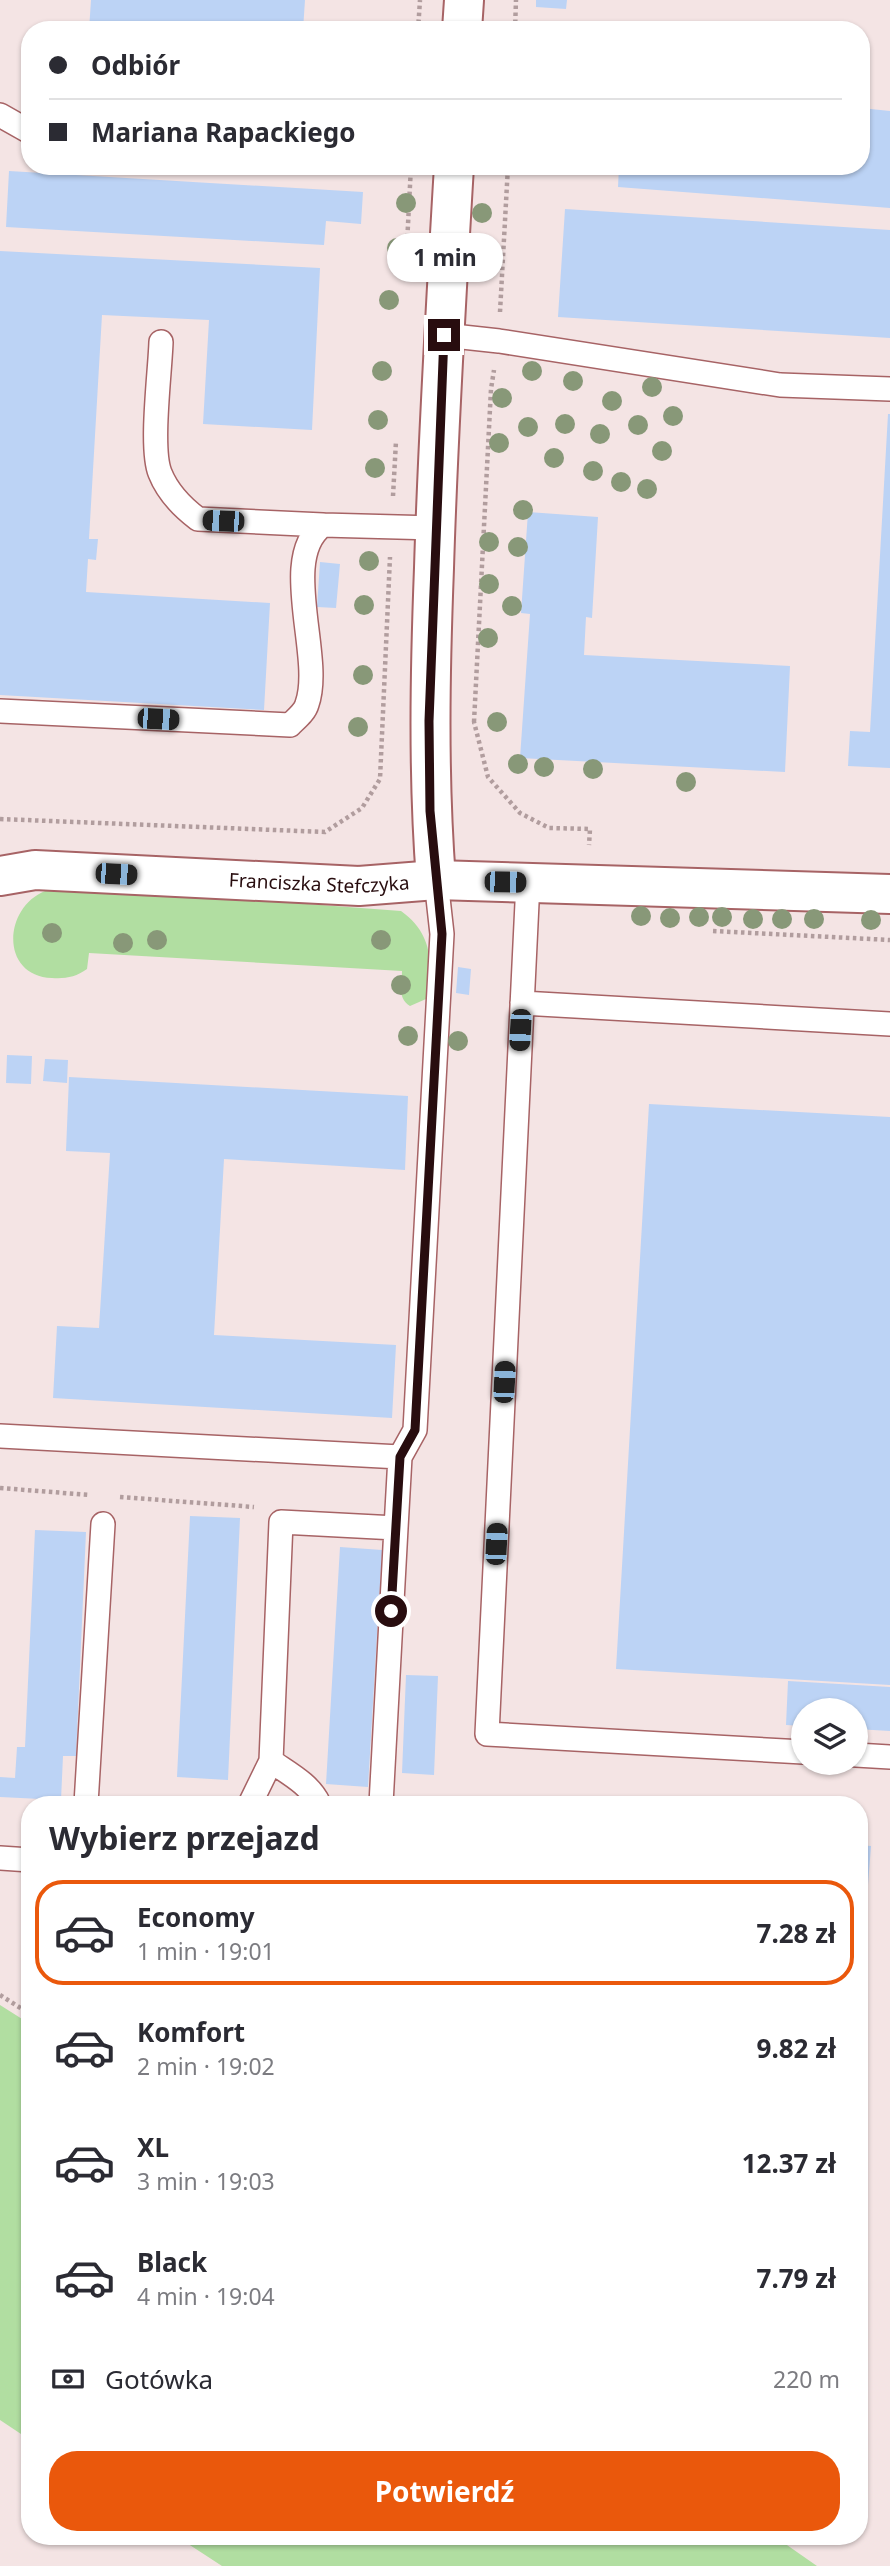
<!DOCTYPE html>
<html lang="pl">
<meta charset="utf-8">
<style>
body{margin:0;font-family:"Noto Sans",sans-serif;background:#f2f2f3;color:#2b2b33;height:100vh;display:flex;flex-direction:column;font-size:26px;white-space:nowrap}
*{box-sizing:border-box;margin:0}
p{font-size:23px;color:#7c7c81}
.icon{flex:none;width:38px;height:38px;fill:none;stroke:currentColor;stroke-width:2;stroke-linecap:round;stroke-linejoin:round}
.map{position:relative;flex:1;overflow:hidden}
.drawer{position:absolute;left:21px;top:1796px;width:847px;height:749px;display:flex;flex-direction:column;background:#fff;border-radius:28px;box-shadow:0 2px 5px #0004}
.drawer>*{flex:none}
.hud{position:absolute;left:21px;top:21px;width:849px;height:154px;border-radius:28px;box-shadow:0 2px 5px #0004;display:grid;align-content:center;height:154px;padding:0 28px;background:#fff}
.tools{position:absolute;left:791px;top:1698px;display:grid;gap:14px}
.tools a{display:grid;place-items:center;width:77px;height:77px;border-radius:50%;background:#fff;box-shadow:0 2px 5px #0004;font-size:35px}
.end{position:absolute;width:32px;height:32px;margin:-16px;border:9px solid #280d0f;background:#fff;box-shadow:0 0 0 4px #fff}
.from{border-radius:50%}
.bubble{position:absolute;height:49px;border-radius:24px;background:#fff;box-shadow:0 2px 5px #0004;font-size:23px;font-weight:700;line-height:49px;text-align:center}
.car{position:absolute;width:21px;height:42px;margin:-21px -10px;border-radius:9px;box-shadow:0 0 5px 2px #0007;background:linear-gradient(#222 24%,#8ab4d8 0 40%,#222 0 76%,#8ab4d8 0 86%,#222 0)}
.hud b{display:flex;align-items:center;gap:24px;height:66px;font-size:26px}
.hud b+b{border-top:2px solid #e1e1e2}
.hud i{width:18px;height:18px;background:#2b2b33}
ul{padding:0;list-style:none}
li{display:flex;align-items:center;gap:21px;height:105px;margin:0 14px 10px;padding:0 14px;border:4px solid transparent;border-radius:28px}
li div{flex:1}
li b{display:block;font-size:26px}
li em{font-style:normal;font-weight:700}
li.on{border-color:#ea580c}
li>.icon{width:63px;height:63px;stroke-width:1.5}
h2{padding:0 28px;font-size:32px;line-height:84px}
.pay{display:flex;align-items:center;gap:18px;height:77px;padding:0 28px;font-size:26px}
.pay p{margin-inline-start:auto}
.button{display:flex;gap:14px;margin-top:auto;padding:14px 28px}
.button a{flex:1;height:80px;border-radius:28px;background:#ea580c;color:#fff;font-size:28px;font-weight:700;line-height:80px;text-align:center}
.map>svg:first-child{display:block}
</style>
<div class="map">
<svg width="890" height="2566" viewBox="0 0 890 2566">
<rect width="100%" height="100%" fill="#f4e4e4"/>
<path fill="#b1dea1" d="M77,887l324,24c32,23 32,52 25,88l-16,7c-13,-8 -8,-22 -8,-35l-313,-18 -2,16c-11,8 -22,10 -35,9 -52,-2 -49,-70 -7,-87 9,-4 22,-3 32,-4z
M0,2005l30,19v416l-30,-20z
M176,2536h378l9,5 3,-5h208l43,30h-595z"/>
<path fill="#bcd3f5" d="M91,0h214l-2,30h-214z
M536,0h31l-1,9 -30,-2z
M861,108l29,3v97l-272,-21 1,-21h242z
M9,171l354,21 -2,32 -35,-3 -2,24 -318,-18z
M565,209l325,21v108l-332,-21z
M0,251l320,17 -8,162 -109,-6 6,-104 -107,-5 -13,224h9l-2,21 -8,-1 -2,33 184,11 -6,107 -264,-15z
M888,414h2v354l-42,-2 2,-35 20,1z
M528,512l70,5 -6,101 -6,-1 -2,38 206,11 -5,106 -265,-14 10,-144 -9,-1z
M320,562l20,2 -4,44 -19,-1z
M458,967l13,2 -2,26 -13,-2z
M7,1055l25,1 -1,28 -25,-1z
M45,1059l23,1 -1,23 -24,-2z
M69,1077l339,19 -3,74 -181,-11 -10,176 182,10 -4,73 -339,-20 4,-72 42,2 11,-175 -44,-2z
M649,1104l241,13v568l-274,-16z
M190,1516l50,2 -12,262 -51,-3z
M35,1530l51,2 -10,224h-13l-2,44 -61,-3v-20l15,1 2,-31h8z
M340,1547l42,3 -14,237 -42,-3z
M406,1675l32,1 -4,99 -32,-2z
M788,1681l102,6v44l-34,-2v-19h-53v16l-17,-1z
M859,1845l12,1 -3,39 -9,-1z"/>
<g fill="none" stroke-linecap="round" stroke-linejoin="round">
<g stroke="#a76365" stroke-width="26">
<path id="lane" d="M0,115l30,17
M444,335l55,6 281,44 110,4
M161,342c-1,31 -11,106 -1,131 8,20 22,34 38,46l125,6
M0,711l290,14c6,-6 15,-13 17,-21 17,-47 -29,-146 16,-179l112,3
M528,882l-41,852 316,18
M522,1003l368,21
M0,1436l400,21
M856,1755l34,2
M271,1761c17,12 39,23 48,43
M86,1804l17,-280
M250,1804l21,-43 10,-239 115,6 4,-71 15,-27 27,-496 -6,-54
M381,1804l15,-276
M0,1858l30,2"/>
</g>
<g stroke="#a76365" stroke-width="42">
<g id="street">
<path d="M462,30l2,-30"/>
<path id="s1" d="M0,876l35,-6 324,16 77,-6 454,14"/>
<path d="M436,880c-8,-105 -6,-208 -2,-312 4,-134 12,-268 20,-402"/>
</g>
</g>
<path stroke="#b19d9e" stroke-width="4.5" stroke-dasharray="3.5 3.5" stroke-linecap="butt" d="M418,30l2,-30
M515,30l1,-30
M407,244l4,-78
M500,312l8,-146
M393,496l3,-55
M472,722h2l14,55 32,36 29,15 41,1 -1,16
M474,722l17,-333 3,-19
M0,819l325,13 37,-24 18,-29 10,-222
M713,931l177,9
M0,1488l90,7
M120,1497l134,10
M0,1995l30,19"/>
<use href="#lane" stroke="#fff" stroke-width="23"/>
<use href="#street" stroke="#fff" stroke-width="38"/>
</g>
<g fill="#889878">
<circle cx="406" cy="203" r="10"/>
<circle cx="482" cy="213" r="10"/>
<circle cx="397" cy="248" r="10"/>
<circle cx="389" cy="300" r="10"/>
<circle cx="382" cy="371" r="10"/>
<circle cx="532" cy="371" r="10"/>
<circle cx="573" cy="381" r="10"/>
<circle cx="652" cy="387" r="10"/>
<circle cx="502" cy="398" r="10"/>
<circle cx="612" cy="401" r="10"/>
<circle cx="673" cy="416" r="10"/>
<circle cx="378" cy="420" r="10"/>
<circle cx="565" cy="424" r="10"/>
<circle cx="638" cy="425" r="10"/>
<circle cx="528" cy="427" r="10"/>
<circle cx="600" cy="434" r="10"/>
<circle cx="499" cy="443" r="10"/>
<circle cx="662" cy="451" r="10"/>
<circle cx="554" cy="458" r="10"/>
<circle cx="375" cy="468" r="10"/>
<circle cx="593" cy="471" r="10"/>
<circle cx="621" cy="482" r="10"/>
<circle cx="647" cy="489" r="10"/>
<circle cx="523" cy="510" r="10"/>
<circle cx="489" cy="542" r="10"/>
<circle cx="518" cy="547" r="10"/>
<circle cx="369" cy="561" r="10"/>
<circle cx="489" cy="584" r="10"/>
<circle cx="364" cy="605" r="10"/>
<circle cx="512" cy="606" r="10"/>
<circle cx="488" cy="638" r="10"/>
<circle cx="363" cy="675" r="10"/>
<circle cx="497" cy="722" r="10"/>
<circle cx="358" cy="727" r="10"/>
<circle cx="518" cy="764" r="10"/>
<circle cx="544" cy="767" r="10"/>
<circle cx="593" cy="769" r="10"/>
<circle cx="686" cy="782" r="10"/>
<circle cx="641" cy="916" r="10"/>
<circle cx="699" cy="917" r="10"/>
<circle cx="722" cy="917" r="10"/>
<circle cx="670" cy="918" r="10"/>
<circle cx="753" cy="919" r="10"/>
<circle cx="782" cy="919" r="10"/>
<circle cx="814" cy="919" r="10"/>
<circle cx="871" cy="920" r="10"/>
<circle cx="52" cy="933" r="10"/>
<circle cx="157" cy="940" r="10"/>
<circle cx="381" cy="940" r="10"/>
<circle cx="123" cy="943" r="10"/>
<circle cx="401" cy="985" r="10"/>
<circle cx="408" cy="1036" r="10"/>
<circle cx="458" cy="1041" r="10"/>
</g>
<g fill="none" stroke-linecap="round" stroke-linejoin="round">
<path stroke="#280d0f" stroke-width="9" d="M391,1611l9,-154 15,-27 27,-496 -12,-123 -1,-90 15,-386"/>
</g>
<g text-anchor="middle" stroke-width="6" stroke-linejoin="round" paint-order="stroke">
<g font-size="19" fill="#280d0f" stroke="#f4e4e4">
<text dy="7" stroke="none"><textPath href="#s1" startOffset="320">Franciszka Stefczyka</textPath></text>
</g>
</g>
</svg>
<div class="tools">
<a><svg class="icon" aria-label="layers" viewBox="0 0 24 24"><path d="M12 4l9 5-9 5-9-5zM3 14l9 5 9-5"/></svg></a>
</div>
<i class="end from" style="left:391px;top:1611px"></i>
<i class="end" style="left:444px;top:335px"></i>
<div class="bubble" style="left:387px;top:233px;width:116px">1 min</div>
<i class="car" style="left:223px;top:521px;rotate:272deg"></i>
<i class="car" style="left:158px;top:719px;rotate:93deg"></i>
<i class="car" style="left:116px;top:874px;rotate:93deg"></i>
<i class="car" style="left:505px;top:882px;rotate:91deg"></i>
<i class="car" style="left:520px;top:1030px;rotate:183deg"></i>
<i class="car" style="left:504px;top:1382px;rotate:3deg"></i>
<i class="car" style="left:496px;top:1544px;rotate:3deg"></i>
<div class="hud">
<b><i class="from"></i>Odbiór</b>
<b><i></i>Mariana Rapackiego</b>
</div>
<section class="drawer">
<h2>Wybierz przejazd</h2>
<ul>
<li class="on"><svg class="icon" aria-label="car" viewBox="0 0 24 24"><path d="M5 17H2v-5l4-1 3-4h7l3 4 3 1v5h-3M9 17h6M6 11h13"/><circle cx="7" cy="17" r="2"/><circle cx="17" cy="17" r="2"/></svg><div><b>Economy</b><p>1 min · 19:01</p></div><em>7.28 zł</em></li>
<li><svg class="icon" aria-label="car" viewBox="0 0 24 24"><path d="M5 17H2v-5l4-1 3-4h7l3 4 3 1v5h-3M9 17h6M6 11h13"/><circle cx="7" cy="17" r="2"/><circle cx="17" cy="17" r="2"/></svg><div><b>Komfort</b><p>2 min · 19:02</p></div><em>9.82 zł</em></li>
<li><svg class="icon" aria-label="car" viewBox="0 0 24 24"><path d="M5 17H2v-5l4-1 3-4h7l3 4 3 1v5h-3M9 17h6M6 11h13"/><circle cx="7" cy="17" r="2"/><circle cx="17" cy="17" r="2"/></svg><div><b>XL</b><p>3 min · 19:03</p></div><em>12.37 zł</em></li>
<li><svg class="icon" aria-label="car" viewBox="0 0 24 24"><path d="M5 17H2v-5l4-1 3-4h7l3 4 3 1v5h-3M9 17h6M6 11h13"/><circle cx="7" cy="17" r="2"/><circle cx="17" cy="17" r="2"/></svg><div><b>Black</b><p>4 min · 19:04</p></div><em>7.79 zł</em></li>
</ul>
<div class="pay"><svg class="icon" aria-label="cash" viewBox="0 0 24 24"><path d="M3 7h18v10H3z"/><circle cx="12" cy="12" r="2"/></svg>Gotówka<p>220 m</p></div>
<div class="button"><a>Potwierdź</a></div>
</section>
</div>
